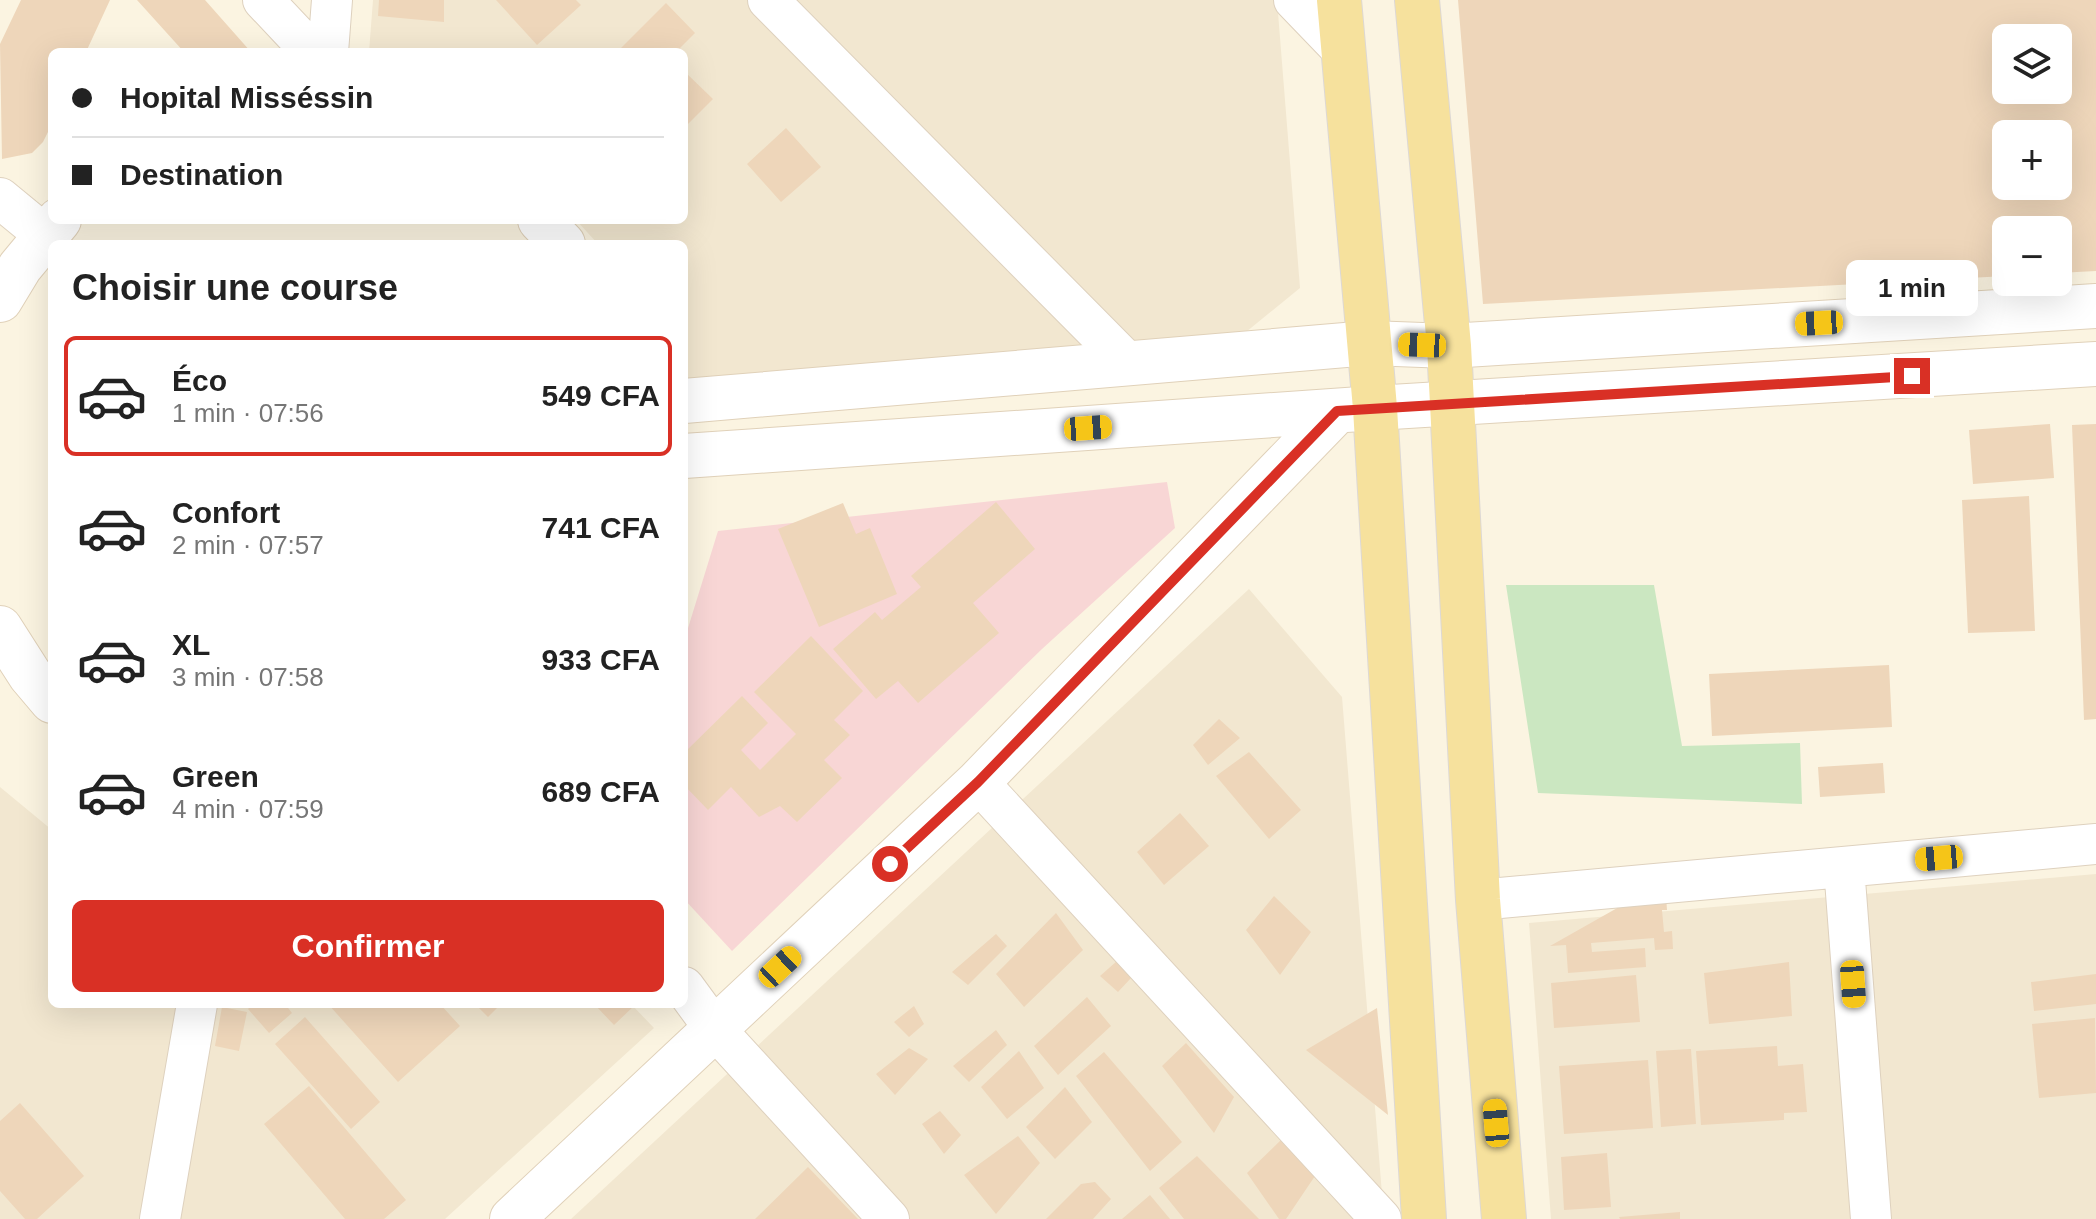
<!DOCTYPE html>
<html lang="fr">
<meta charset="utf-8">
<style>
body{margin:0;font-family:Arial,sans-serif;background:#f6f6f6;color:#222;height:100vh;display:flex;flex-direction:column;font-size:30px;white-space:nowrap}
*{box-sizing:border-box;margin:0}
p{font-size:26px;color:#767676}
.icon{flex:none;width:44px;height:44px;fill:none;stroke:currentColor;stroke-width:2;stroke-linecap:round;stroke-linejoin:round}
.map{position:relative;flex:1;overflow:hidden}
.sheet{position:absolute;left:48px;top:240px;width:640px;height:768px;display:flex;flex-direction:column;background:#fff;border-radius:12px;box-shadow:0 8px 32px #0002}
.sheet>*{flex:none}
.banner{position:absolute;left:48px;top:48px;width:640px;height:176px;border-radius:12px;box-shadow:0 8px 32px #0002;display:grid;align-content:center;height:176px;padding:0 24px;background:#fff}
.buttons{position:absolute;left:1992px;top:24px;display:grid;gap:16px}
.buttons a{display:grid;place-items:center;width:80px;height:80px;border-radius:12px;background:#fff;box-shadow:0 8px 32px #0002;font-size:40px}
.end{position:absolute;width:36px;height:36px;margin:-18px;border:10px solid #d93025;background:#fff;box-shadow:0 0 0 4px #fff}
.from{border-radius:50%}
.bubble{position:absolute;height:56px;border-radius:12px;background:#fff;box-shadow:0 8px 32px #0002;font-size:26px;font-weight:800;line-height:56px;text-align:center}
.car{position:absolute;width:24px;height:48px;margin:-24px -12px;border-radius:10px;box-shadow:0 0 6px 2px #0007;background:linear-gradient(#f5c518 24%,#345 0 40%,#f5c518 0 76%,#345 0 86%,#f5c518 0)}
.banner b{display:flex;align-items:center;gap:28px;height:76px;font-size:30px}
.banner b+b{border-top:2px solid #e0e0e0}
.banner i{width:20px;height:20px;background:#222}
ul{padding:0;list-style:none}
li{display:flex;align-items:center;gap:24px;height:120px;margin:0 16px 12px;padding:0 8px;border:4px solid transparent;border-radius:12px}
li div{flex:1}
li b{display:block;font-size:30px}
li em{font-style:normal;font-weight:800}
li.active{border-color:#d93025}
li>.icon{width:72px;height:72px;stroke-width:1.5}
h2{padding:0 24px;font-size:36px;line-height:96px}
.button{display:flex;gap:16px;margin-top:auto;padding:16px 24px}
.button a{flex:1;height:92px;border-radius:12px;background:#d93025;color:#fff;font-size:32px;font-weight:800;line-height:92px;text-align:center}
.map>svg:first-child{display:block}
</style>
<div class="map">
<svg width="2096" height="1219" viewBox="0 0 2096 1219">
<rect width="100%" height="100%" fill="#fbf4e1"/>
<path fill="#f2e7d0" d="M373,0h904l23,288 -81,66 -535,42v-152h-86l-22,-24h108v-168h-315z
M1249,589l93,108 42,522h-813z
M0,787l52,43v174h579l23,24 -209,191h-445z
M2096,874v345h-545l-22,-296z"/>
<path fill="#f8d6d5" d="M1167,482l8,46 -133,121 -310,302 -48,-52v-258l34,-110z"/>
<path fill="#cbe7c1" d="M1506,585h148l28,161 118,-3 2,61 -264,-11z"/>
<path fill="#eed6ba" fill-rule="evenodd" d="M21,0h89l-24,52h-34v72l-9,18 -11,11 -30,6 -2,-115z
M137,0h68l46,52h-67z
M379,0h65v22l-66,-6z
M496,0h80l5,5 -44,40z
M1458,0h638v271l-38,2v-43h-52v46l-523,28zM2006,38h52v52h-52zM2006,134h52v52h-52z
M666,3l29,30 -19,19h-59z
M684,71l29,28 -29,29z
M786,128l35,39 -40,35 -34,-38z
M2050,424l4,54 -81,6 -4,-54z
M2096,424v295l-12,1 -12,-295z
M2029,496l6,135 -67,2 -6,-133z
M996,502l39,47 -62,54 26,30 -81,70 -20,-22 -22,18 -43,-50 42,-37 7,8 39,-33 -10,-11z
M843,503l13,31 14,-6 27,66 -78,33 -41,-98z
M811,636l52,55 -29,29 16,15 -26,25 18,18 -45,44 -17,-16 -21,11 -28,-30 -23,23 -24,-25v-32l58,-57 26,27 -27,27 19,20 36,-36 -42,-42z
M1889,665l3,62 -180,9 -3,-62z
M1219,719l21,19 -32,27 -15,-20z
M1249,752l52,58 -32,29 -53,-63z
M1883,763l2,30 -65,4 -2,-30z
M1180,813l29,33 -45,39 -27,-33z
M1665,881l2,29h-5l2,22 8,-1 1,18 -18,1 -1,-12 -63,5 1,9 53,-4 1,19 -78,6 -2,-28 -16,1z
M1274,896l37,36 -31,43 -34,-45z
M1056,913l27,37 -59,57 -28,-33z
M996,934l11,12 -39,39 -16,-13z
M1117,961l14,17 -13,14 -18,-16z
M1789,962l3,54 -83,8 -5,-51z
M2096,974v30l-62,7 -3,-29z
M1636,975l4,47 -86,6 -3,-45z
M1087,997l24,29 -53,49 -24,-29z
M253,1004h32l7,9 -23,20 -21,-24z
M328,1004h112l20,22 -62,56z
M475,1004h26l-13,13z
M594,1004h42l-22,21z
M914,1006l10,18 -15,13 -15,-15z
M222,1007l25,5 -8,39 -24,-5z
M1377,1008l11,107 -82,-65z
M305,1017l75,85 -29,27 -76,-85z
M2095,1018l1,75 -57,5 -7,-74z
M996,1030l11,15 -38,37 -16,-16z
M1186,1043l48,54 -20,36 -52,-67z
M1777,1046l1,20 25,-2 4,48 -23,1v7l-83,5 -5,-74z
M909,1048l19,11 -33,36 -19,-21z
M1691,1049l5,75 -35,3 -5,-76z
M1019,1051l25,37 -37,31 -26,-32z
M1104,1052l78,90 -32,29 -74,-95z
M1648,1060l5,68 -89,6 -5,-68z
M309,1086l97,114 -22,19h-39l-81,-95z
M1065,1087l27,35 -37,37 -29,-32z
M20,1103l64,73 -47,43h-12l-25,-28v-70z
M940,1111l21,24 -17,19 -22,-30z
M1018,1136l22,27 -44,51 -32,-39z
M1283,1138l32,38 -29,43h-7l-32,-46z
M1607,1153l4,54 -47,3 -3,-53z
M1197,1156l62,63h-75l-25,-31z
M808,1167l50,52h-103z
M1095,1182l16,17 -18,20h-47l35,-35z
M1150,1195l20,24h-48z
M1680,1212v7h-60l-1,-2z"/>
<g fill="none" stroke-linecap="round" stroke-linejoin="round">
<g stroke="#ded1be" stroke-width="42">
<path id="street" d="M263,0l49,52
M768,0l361,364
M1294,0l51,53
M328,52l4,-52
M0,198l45,37
M978,782l403,437
M1844,867l27,352
M1478,900l618,-56
M684,987l30,41 175,191
M160,1219l37,-215"/>
</g>
<g stroke="#e0d1b9" stroke-width="46">
<path id="secondary" d="M540,220l23,24
M0,300l20,-33 39,-47
M684,401l685,-58 80,3 647,-40
M684,456l691,-48 721,-44
M0,628l30,47 22,26
M512,1219l466,-437 359,-371"/>
</g>
<g stroke="#ddd8d4" stroke-width="46">
<path id="primary" d="M1339,0l36,408 49,811
M1417,0l32,346 29,554 26,319"/>
</g>
<use href="#street" stroke="#fff" stroke-width="40"/>
<use href="#secondary" stroke="#fff" stroke-width="44"/>
<use href="#primary" stroke="#f6e19d" stroke-width="44"/>
</g>
<g fill="none" stroke-linecap="round" stroke-linejoin="round">
<path stroke="#d93025" stroke-width="10" d="M890,864l88,-82 359,-371 575,-35"/>
</g>
</svg>
<div class="buttons">
<a><svg class="icon" aria-label="layers" viewBox="0 0 24 24"><path d="M12 4l9 5-9 5-9-5zM3 14l9 5 9-5"/></svg></a>
<a>+</a>
<a>−</a>
</div>
<i class="end from" style="left:890px;top:864px"></i>
<i class="end" style="left:1912px;top:376px"></i>
<div class="bubble" style="left:1846px;top:260px;width:132px">1 min</div>
<i class="car" style="left:1819px;top:323px;rotate:267deg"></i>
<i class="car" style="left:1422px;top:345px;rotate:272deg"></i>
<i class="car" style="left:1088px;top:428px;rotate:86deg"></i>
<i class="car" style="left:1939px;top:858px;rotate:265deg"></i>
<i class="car" style="left:780px;top:967px;rotate:47deg"></i>
<i class="car" style="left:1853px;top:984px;rotate:176deg"></i>
<i class="car" style="left:1496px;top:1123px;rotate:355deg"></i>
<div class="banner">
<b><i class="from"></i>Hopital Misséssin</b>
<b><i></i>Destination</b>
</div>
<section class="sheet">
<h2>Choisir une course</h2>
<ul>
<li class="active"><svg class="icon" aria-label="car" viewBox="0 0 24 24"><path d="M5 17H2v-5l4-1 3-4h7l3 4 3 1v5h-3M9 17h6M6 11h13"/><circle cx="7" cy="17" r="2"/><circle cx="17" cy="17" r="2"/></svg><div><b>Éco</b><p>1 min · 07:56</p></div><em>549 CFA</em></li>
<li><svg class="icon" aria-label="car" viewBox="0 0 24 24"><path d="M5 17H2v-5l4-1 3-4h7l3 4 3 1v5h-3M9 17h6M6 11h13"/><circle cx="7" cy="17" r="2"/><circle cx="17" cy="17" r="2"/></svg><div><b>Confort</b><p>2 min · 07:57</p></div><em>741 CFA</em></li>
<li><svg class="icon" aria-label="car" viewBox="0 0 24 24"><path d="M5 17H2v-5l4-1 3-4h7l3 4 3 1v5h-3M9 17h6M6 11h13"/><circle cx="7" cy="17" r="2"/><circle cx="17" cy="17" r="2"/></svg><div><b>XL</b><p>3 min · 07:58</p></div><em>933 CFA</em></li>
<li><svg class="icon" aria-label="car" viewBox="0 0 24 24"><path d="M5 17H2v-5l4-1 3-4h7l3 4 3 1v5h-3M9 17h6M6 11h13"/><circle cx="7" cy="17" r="2"/><circle cx="17" cy="17" r="2"/></svg><div><b>Green</b><p>4 min · 07:59</p></div><em>689 CFA</em></li>
</ul>
<div class="button"><a>Confirmer</a></div>
</section>
</div>
